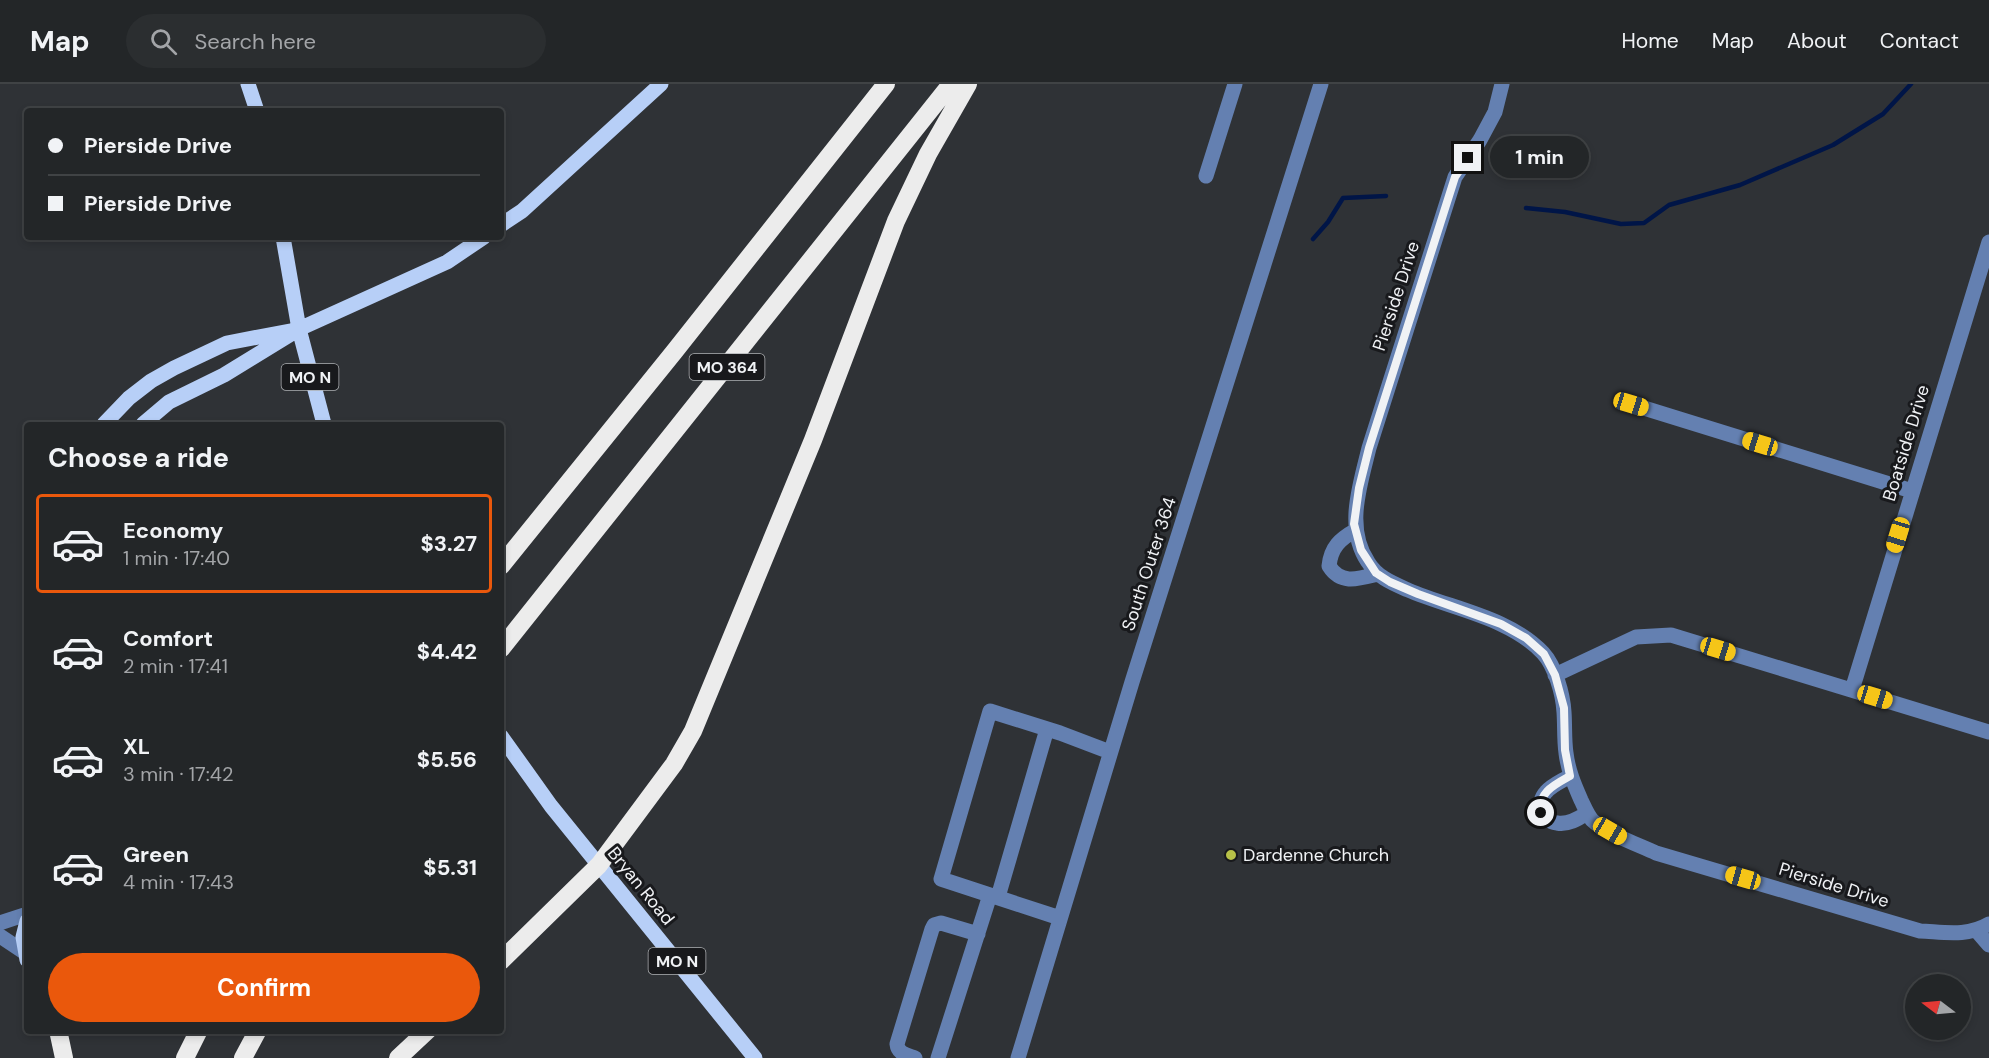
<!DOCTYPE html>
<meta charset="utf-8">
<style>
body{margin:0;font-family:"DM Sans",sans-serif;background:#2b2e30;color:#f1f3f6;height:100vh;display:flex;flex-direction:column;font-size:22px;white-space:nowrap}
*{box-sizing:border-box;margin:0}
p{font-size:20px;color:#a3a5a8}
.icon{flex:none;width:33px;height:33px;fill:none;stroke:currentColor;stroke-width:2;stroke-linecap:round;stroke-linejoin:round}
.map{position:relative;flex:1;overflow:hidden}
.drawer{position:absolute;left:24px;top:338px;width:480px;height:612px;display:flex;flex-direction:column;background:#232628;border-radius:6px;box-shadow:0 3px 9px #0003,0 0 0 2px #404345}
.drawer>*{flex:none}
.hud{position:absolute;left:24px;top:24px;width:480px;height:132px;border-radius:6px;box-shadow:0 3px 9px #0003,0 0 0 2px #404345;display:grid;align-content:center;height:132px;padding:0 24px;background:#232628}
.needle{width:39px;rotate:286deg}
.buttons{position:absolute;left:1905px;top:890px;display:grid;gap:12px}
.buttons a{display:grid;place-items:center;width:66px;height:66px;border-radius:50%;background:#232628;box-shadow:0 3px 9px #0003,0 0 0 2px #404345;font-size:30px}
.end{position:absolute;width:27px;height:27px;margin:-14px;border:8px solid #f0f2f5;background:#111;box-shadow:0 0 0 3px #111}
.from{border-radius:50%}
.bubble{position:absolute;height:42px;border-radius:21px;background:#232628;box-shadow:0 3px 9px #0003,0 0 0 2px #404345;font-size:20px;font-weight:700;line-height:42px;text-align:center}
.car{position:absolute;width:18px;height:36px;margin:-18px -9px;border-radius:8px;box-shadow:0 0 4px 2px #0007;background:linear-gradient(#f5c518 24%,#345 0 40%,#f5c518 0 76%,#345 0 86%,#f5c518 0)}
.hud b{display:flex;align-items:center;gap:21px;height:57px;font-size:22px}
.hud b+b{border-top:2px solid #404345}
.hud i{width:15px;height:15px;background:#f1f3f6}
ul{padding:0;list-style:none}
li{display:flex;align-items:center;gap:18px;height:99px;margin:0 12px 9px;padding:0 12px;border:3px solid transparent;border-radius:6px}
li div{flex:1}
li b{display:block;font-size:22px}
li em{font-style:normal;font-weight:700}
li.current{border-color:#ea580c}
li>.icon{width:54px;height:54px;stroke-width:1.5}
h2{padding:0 24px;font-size:27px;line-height:72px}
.button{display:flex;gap:12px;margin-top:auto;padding:12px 24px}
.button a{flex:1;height:69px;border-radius:36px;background:#ea580c;color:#fff;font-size:24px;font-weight:700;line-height:69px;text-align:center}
header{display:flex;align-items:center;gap:36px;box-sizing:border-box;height:84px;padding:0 30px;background:#232628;border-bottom:2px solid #404345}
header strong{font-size:28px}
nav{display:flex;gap:33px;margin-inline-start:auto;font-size:21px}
.search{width:420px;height:54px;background:#2b2e30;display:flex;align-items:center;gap:15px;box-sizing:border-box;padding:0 21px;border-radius:33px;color:#a3a5a8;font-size:22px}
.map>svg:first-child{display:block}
</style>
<header>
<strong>Map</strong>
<div class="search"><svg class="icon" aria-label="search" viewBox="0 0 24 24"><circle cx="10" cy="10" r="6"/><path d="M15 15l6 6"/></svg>Search here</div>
<nav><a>Home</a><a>Map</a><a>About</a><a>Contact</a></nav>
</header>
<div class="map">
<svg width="1989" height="974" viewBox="0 0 1989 974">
<rect width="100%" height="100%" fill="#2f3236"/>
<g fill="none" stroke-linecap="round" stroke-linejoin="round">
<path stroke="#001547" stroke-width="4.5" d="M1526,124l39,4 56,12 23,-1 25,-18 71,-20 93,-40 50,-31 28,-30
M1313,155l15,-17 15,-24 43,-2"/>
<path stroke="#6480b1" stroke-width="15" d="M1502,0l-7,28 -15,28 -25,37 -86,271c-9,37 -24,80 -1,114 9,15 24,21 40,28 44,19 101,27 135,63 12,13 20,41 21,59 1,13 0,27 2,41 2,17 8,31 15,47 3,6 6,14 11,20 13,13 47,25 64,33l264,78c24,1 47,6 69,-7
M1206,92l29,-92
M1631,320l281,87
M1356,446c-16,9 -25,17 -27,36 12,19 29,13 49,8
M1555,591l81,-38 35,-2 318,97
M1852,606l137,-448
M1570,692c-8,5 -18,9 -24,16 -10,11 -6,29 11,31 11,2 21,-4 30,-10
M998,813l49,-168
M1060,834l-119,-39 49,-168 70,22 50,19
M0,839l27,-9
M1976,846l13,15
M0,852l24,16
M915,974c-8,-3 -17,-4 -18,-14l35,-115 2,-4 7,-2 37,11
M938,974l52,-163
M1018,974l114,-376 189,-598"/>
<path stroke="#b7cff7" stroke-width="15" d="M248,0l9,27
M501,141l21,-14 139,-127
M283,153l16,92 25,95
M104,340l25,-26 22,-17 23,-13 53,-25 63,-12
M143,340l26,-22 55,-27 75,-46 148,-67 37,-25
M501,652l50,70 204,252
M27,837l-4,16 4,23"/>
<path stroke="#ececec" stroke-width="18" d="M501,482l173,-214 212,-268
M501,565l450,-565
M501,877l98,-96 75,-101 19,-33 120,-291 83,-219 32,-67 40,-70
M58,946l6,28
M185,974l14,-28
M243,974l15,-28
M398,974l30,-28"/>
</g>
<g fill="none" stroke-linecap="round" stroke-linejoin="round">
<path stroke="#f0f2f5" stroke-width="8" d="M1468,74l-13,19 -86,271 -10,40 -5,36 7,26 15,23 14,9 28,12 83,30 25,14 18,16 11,21 9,33 1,42 5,26c-16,9 -32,16 -29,37"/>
</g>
<circle fill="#b7c148" stroke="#18191c" stroke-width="2" cx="1231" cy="771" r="6"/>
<g text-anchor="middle" stroke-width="6" stroke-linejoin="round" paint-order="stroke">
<g fill="#18191c" stroke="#afb1b4" stroke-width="1.5">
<rect x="689.5" y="270" width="75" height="26" rx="4.5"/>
<rect x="281.5" y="280" width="57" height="26" rx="4.5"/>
<rect x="648.5" y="864" width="57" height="26" rx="4.5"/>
</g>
<g font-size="16" font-weight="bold" fill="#f0f2f5">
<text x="727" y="289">MO 364</text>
<text x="310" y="299">MO N</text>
<text x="677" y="883">MO N</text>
</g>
<g font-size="18" fill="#f0f2f5" stroke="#18191c">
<text transform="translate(1396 212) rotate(-72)" y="6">Pierside Drive</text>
<text transform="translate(1906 359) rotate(-73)" y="6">Boatside Drive</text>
<text transform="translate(1149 480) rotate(-72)" y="6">South Outer 364</text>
<text transform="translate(1834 801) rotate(17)" y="6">Pierside Drive</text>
<text transform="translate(641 802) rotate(51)" y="6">Bryan Road</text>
</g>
<g font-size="18" fill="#f0f2f5" stroke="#18191c" text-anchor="start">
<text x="1243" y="777">Dardenne Church</text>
</g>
</g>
</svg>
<div class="buttons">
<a><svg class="needle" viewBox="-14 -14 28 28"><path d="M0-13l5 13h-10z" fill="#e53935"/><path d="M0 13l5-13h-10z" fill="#a3a5a8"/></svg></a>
</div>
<i class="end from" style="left:1541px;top:729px"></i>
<i class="end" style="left:1468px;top:74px"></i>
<div class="bubble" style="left:1490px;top:52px;width:99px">1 min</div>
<i class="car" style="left:1631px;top:320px;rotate:107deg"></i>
<i class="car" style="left:1760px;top:360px;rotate:287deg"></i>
<i class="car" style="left:1898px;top:451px;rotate:197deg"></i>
<i class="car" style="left:1718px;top:565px;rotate:107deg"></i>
<i class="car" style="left:1875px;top:613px;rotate:107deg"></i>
<i class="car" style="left:1610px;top:747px;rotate:120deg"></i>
<i class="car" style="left:1743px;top:794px;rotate:286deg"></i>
<div class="hud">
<b><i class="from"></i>Pierside Drive</b>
<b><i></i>Pierside Drive</b>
</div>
<section class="drawer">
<h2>Choose a ride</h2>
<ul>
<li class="current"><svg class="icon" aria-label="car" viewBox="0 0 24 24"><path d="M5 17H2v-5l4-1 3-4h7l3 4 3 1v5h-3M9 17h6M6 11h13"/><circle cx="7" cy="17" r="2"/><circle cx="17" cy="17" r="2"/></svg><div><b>Economy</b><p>1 min · 17:40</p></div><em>$3.27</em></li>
<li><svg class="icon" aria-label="car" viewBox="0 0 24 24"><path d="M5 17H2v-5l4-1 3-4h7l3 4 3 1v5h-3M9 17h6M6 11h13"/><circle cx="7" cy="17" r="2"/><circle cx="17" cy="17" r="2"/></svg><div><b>Comfort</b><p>2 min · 17:41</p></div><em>$4.42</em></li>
<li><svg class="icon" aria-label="car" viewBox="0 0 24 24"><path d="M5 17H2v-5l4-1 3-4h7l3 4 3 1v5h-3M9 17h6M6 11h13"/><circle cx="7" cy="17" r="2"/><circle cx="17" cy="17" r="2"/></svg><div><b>XL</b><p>3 min · 17:42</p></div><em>$5.56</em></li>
<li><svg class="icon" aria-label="car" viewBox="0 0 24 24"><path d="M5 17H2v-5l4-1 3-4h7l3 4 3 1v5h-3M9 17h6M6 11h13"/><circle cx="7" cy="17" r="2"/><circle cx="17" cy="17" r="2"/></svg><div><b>Green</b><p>4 min · 17:43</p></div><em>$5.31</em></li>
</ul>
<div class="button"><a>Confirm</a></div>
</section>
</div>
